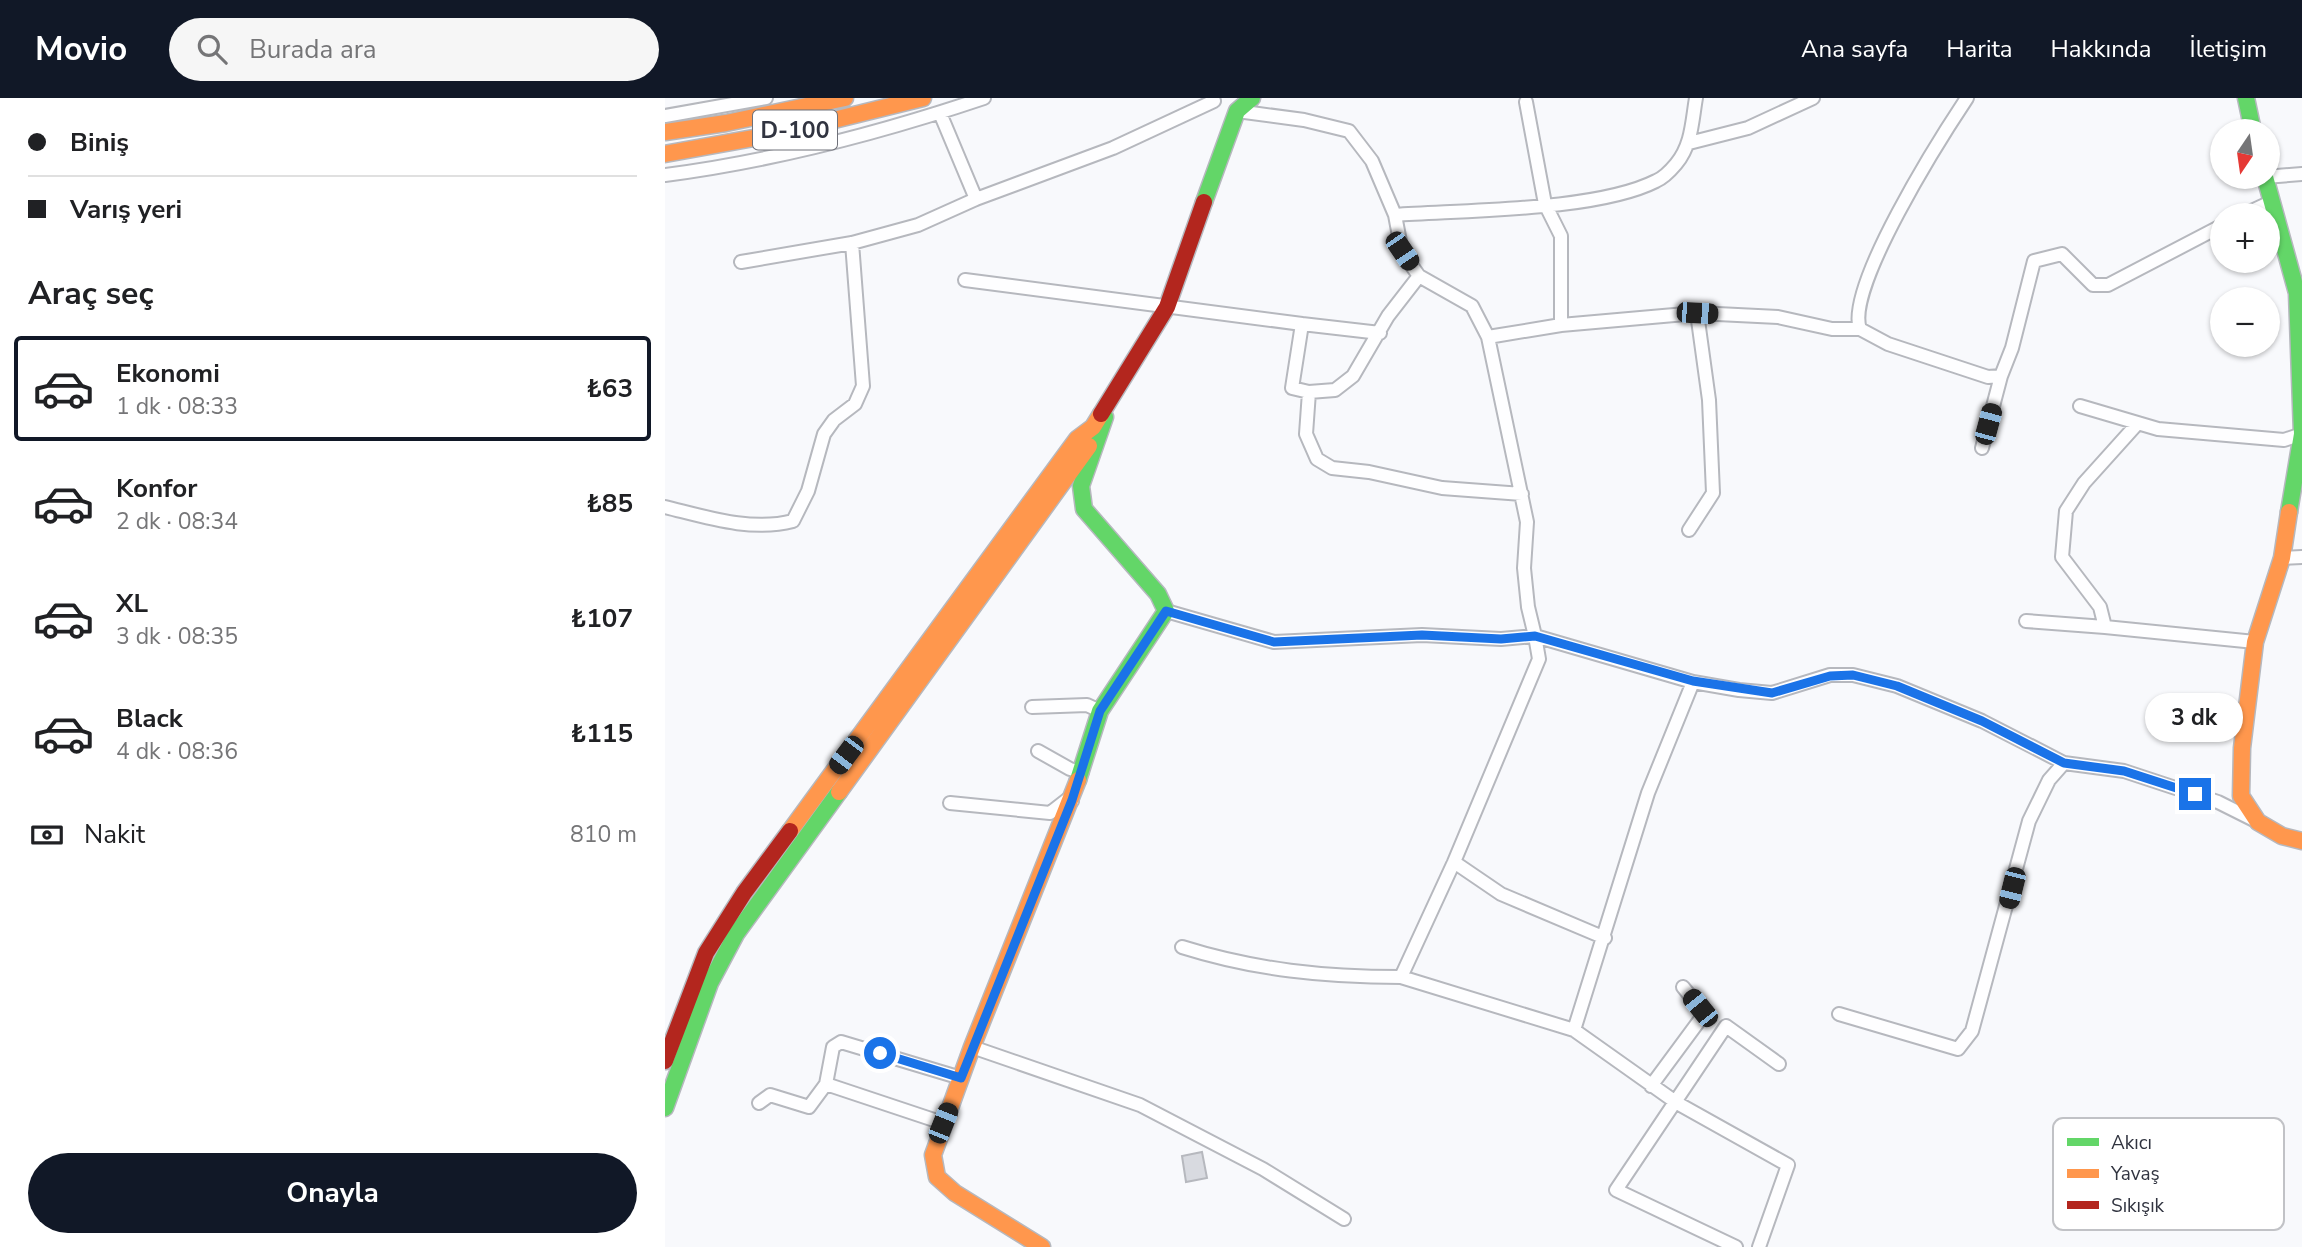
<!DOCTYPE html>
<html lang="tr">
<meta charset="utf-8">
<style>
body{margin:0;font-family:"Nunito Sans",sans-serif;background:#f6f6f6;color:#202124;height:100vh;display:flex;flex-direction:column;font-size:26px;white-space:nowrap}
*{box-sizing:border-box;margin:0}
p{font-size:23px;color:#757577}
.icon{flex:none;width:38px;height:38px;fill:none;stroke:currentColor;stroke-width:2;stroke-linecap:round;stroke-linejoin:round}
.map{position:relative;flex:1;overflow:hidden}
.drawer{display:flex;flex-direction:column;background:#fff;width:665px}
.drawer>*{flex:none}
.hud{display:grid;align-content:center;height:154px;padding:0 28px;background:#fff}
.needle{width:46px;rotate:193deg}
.controls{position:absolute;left:1545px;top:21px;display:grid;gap:14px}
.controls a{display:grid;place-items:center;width:70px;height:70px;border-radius:50%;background:#fff;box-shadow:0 2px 5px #0004;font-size:35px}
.end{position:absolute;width:32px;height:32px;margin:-16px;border:9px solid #1a73e8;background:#fff;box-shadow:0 0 0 4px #fff}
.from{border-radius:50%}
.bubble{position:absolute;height:49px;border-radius:24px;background:#fff;box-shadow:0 2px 5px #0004;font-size:23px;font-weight:700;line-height:49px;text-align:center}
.car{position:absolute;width:21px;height:42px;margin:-21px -10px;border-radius:9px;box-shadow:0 0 5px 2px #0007;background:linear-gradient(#222 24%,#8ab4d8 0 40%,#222 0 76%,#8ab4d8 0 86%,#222 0)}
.hud b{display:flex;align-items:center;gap:24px;height:66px;font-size:26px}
.hud b+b{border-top:2px solid #e0e0e0}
.hud i{width:18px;height:18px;background:#202124}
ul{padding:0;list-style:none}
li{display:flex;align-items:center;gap:21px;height:105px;margin:0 14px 10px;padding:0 14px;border:4px solid transparent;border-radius:7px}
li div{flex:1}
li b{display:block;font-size:26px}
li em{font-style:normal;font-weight:700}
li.current{border-color:#111827}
li>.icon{width:63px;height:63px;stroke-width:1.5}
h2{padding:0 28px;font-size:32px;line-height:84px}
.pay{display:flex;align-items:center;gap:18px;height:77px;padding:0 28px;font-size:26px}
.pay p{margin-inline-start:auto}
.primary-button{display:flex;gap:14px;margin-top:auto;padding:14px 28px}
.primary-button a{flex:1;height:80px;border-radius:42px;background:#111827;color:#fff;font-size:28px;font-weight:700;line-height:80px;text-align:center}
header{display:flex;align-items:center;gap:42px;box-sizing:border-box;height:98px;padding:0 35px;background:#111827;color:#fff}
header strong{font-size:33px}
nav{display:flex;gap:38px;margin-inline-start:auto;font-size:24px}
.search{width:490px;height:63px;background:#f6f6f6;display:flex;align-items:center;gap:18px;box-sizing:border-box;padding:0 24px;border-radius:38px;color:#757577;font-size:26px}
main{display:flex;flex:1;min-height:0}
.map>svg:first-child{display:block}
</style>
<header>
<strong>Movio</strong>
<div class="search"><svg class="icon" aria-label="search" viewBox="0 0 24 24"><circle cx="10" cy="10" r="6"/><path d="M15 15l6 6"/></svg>Burada ara</div>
<nav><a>Ana sayfa</a><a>Harita</a><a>Hakkında</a><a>İletişim</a></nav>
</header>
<main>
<section class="drawer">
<div class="hud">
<b><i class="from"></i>Biniş</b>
<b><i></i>Varış yeri</b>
</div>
<h2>Araç seç</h2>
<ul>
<li class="current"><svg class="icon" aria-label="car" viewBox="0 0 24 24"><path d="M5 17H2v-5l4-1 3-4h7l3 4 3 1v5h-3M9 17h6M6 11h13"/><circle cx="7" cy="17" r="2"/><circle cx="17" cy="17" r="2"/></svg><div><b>Ekonomi</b><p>1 dk · 08:33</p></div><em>₺63</em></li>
<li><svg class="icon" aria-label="car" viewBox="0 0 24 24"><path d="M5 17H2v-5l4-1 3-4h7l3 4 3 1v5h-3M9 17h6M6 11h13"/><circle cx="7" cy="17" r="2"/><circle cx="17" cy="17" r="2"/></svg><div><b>Konfor</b><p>2 dk · 08:34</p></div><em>₺85</em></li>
<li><svg class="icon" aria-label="car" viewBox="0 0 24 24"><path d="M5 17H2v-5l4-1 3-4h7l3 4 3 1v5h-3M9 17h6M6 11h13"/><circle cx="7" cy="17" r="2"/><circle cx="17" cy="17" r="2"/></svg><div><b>XL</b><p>3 dk · 08:35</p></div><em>₺107</em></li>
<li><svg class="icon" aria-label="car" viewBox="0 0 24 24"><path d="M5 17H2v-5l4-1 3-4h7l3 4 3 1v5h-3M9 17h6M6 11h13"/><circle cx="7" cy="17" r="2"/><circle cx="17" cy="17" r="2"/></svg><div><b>Black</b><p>4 dk · 08:36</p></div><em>₺115</em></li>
</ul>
<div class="pay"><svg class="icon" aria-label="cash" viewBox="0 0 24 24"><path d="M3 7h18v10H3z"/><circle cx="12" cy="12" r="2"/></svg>Nakit<p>810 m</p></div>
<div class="primary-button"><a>Onayla</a></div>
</section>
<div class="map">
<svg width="1637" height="1149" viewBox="0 0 1637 1149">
<rect width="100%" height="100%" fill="#f8f9fc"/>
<path fill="#d8dae0" stroke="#b6b8be" stroke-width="2" d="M537,1054l5,26 -21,4 -4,-26z"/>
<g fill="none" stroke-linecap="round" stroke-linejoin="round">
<g stroke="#b6b8be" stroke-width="16">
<path id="street" d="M1302,0c-26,39 -122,190 -107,231l28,15 100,33 13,-1 11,-28 22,-87 28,-7 31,31h15l115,-60
M861,4l19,102 16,32v89
M572,13l67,9 45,11 23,30 23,54 7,37 17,24 53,30 16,31 39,185 -3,46 4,39 7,29 158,46 46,8 33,3 58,-18h23l44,11 85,35 82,42 60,8 94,31 40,20
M275,15l36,86
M0,18l101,-18
M1024,45l59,-15 65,-30
M0,77c108,-14 215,-42 319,-77
M1600,79l37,-3
M730,117c69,-5 202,-4 261,-34 7,-3 15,-11 20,-17 16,-19 16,-43 20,-66
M1578,117l28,-13
M76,164l111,-19 66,-18 58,-26 137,-51 101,-47 -2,-3
M300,182l337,44 -10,64 17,4 26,-2 18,-14 35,-60 31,-40
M637,226l78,9
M823,239l73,-12 136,-12
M644,294l-3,42 11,25 15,9 37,4 73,16 80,6
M1415,308l78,23 126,11 18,-6
M1473,325l-54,60 -18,28 -4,46 38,50 5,20 150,15
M1317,350l19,-72
M0,409c41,10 86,25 128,14l15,-30 16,-57 10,-14 21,-16 8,-18 -11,-143
M1024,432l24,-37 -4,-93 -12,-87 81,4 54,12h28
M1617,460l20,-1
M501,513l108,31 148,-7 79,4 34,-3 4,23 -85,203 -53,115c-76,0 -146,-7 -219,-30
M1361,523l79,6
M367,609l55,-2 13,6
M373,653l32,18 12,3
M285,705l100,10 18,-14 4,2
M789,764l47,32 104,44
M736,879l173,53 103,73 111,62 -29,82
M1174,916l119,35 14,-18 57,-210 20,-41 15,-17
M909,932l74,-237 45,-111
M307,949l168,58 123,64 81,50
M161,986l117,39
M986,988l51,-69 -2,-9 -17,-21
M94,1005l11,-8 39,12 17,-23 7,-37 8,-5 120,36
M1071,1149l-120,-57 110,-164 53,38"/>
</g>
<g stroke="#b6b8be" stroke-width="19">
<path id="fast" d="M1581,0l7,33
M1600,79l32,116 5,141 -13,78
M539,104l33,-91 15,-13
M413,682l22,-69 66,-100 -8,-17 -74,-85 -3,-23 24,-69
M0,1010l45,-125 26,-49 103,-142"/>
</g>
<g stroke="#b6b8be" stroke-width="19">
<path id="slow" d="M0,34l61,-9 119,-25
M0,56l116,-21 142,-35
M1624,414l-7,46 -27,84 -13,106 -1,48 17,26 24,14 20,5
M174,694l250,-346
M125,733l287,-392 16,-12 8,-13
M377,1149l-87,-54 -18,-16 -4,-22 39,-108 106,-267"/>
</g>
<g stroke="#b6b8be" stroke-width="19">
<path id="jam" d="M436,316l66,-107 37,-105
M0,963l41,-108 38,-60 46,-62"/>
</g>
<use href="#street" stroke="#fefeff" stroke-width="12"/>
<use href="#fast" stroke="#63d668" stroke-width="16"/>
<use href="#slow" stroke="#ff974d" stroke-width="16"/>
<use href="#jam" stroke="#b3261e" stroke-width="16"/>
</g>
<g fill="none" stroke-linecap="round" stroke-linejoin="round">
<path stroke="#1a73e8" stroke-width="9" d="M215,955l81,25 111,-278 28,-89 66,-100 108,31 148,-7 79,4 34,-3 158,45 79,12 58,-17 23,-1 44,11 85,35 82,42 60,8 71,23"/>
</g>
<g text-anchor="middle" stroke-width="6" stroke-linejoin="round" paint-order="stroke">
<rect fill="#fff" stroke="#6f7179" stroke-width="2" x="88" y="12.5" width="84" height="39" rx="5"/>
<g font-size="23" font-weight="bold" fill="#313440">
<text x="130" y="40">D-100</text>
</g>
</g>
<rect x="1388" y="1020" width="231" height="112" rx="10" fill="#fff" stroke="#c1c2c6" stroke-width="2"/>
<rect x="1402" y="1040" width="32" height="8" fill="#63d668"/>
<rect x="1402" y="1071" width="32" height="9" fill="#ff974d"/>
<rect x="1402" y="1103" width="32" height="8" fill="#b3261e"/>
<g font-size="19" fill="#313440">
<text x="1446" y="1051">Akıcı</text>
<text x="1446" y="1082">Yavaş</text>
<text x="1446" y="1114">Sıkışık</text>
</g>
</svg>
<div class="controls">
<a><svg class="needle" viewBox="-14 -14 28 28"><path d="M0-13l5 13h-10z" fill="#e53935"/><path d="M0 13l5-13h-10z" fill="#757577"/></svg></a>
<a>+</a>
<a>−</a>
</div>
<i class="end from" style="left:215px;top:955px"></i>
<i class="end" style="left:1530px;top:696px"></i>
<div class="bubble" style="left:1480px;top:595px;width:98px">3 dk</div>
<i class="car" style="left:737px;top:153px;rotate:146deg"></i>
<i class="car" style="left:1032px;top:215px;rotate:93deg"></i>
<i class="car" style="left:1323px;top:326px;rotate:15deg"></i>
<i class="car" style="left:181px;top:657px;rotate:217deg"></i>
<i class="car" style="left:1347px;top:790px;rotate:194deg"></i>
<i class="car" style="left:1035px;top:910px;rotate:321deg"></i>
<i class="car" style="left:278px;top:1025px;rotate:22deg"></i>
</div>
</main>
